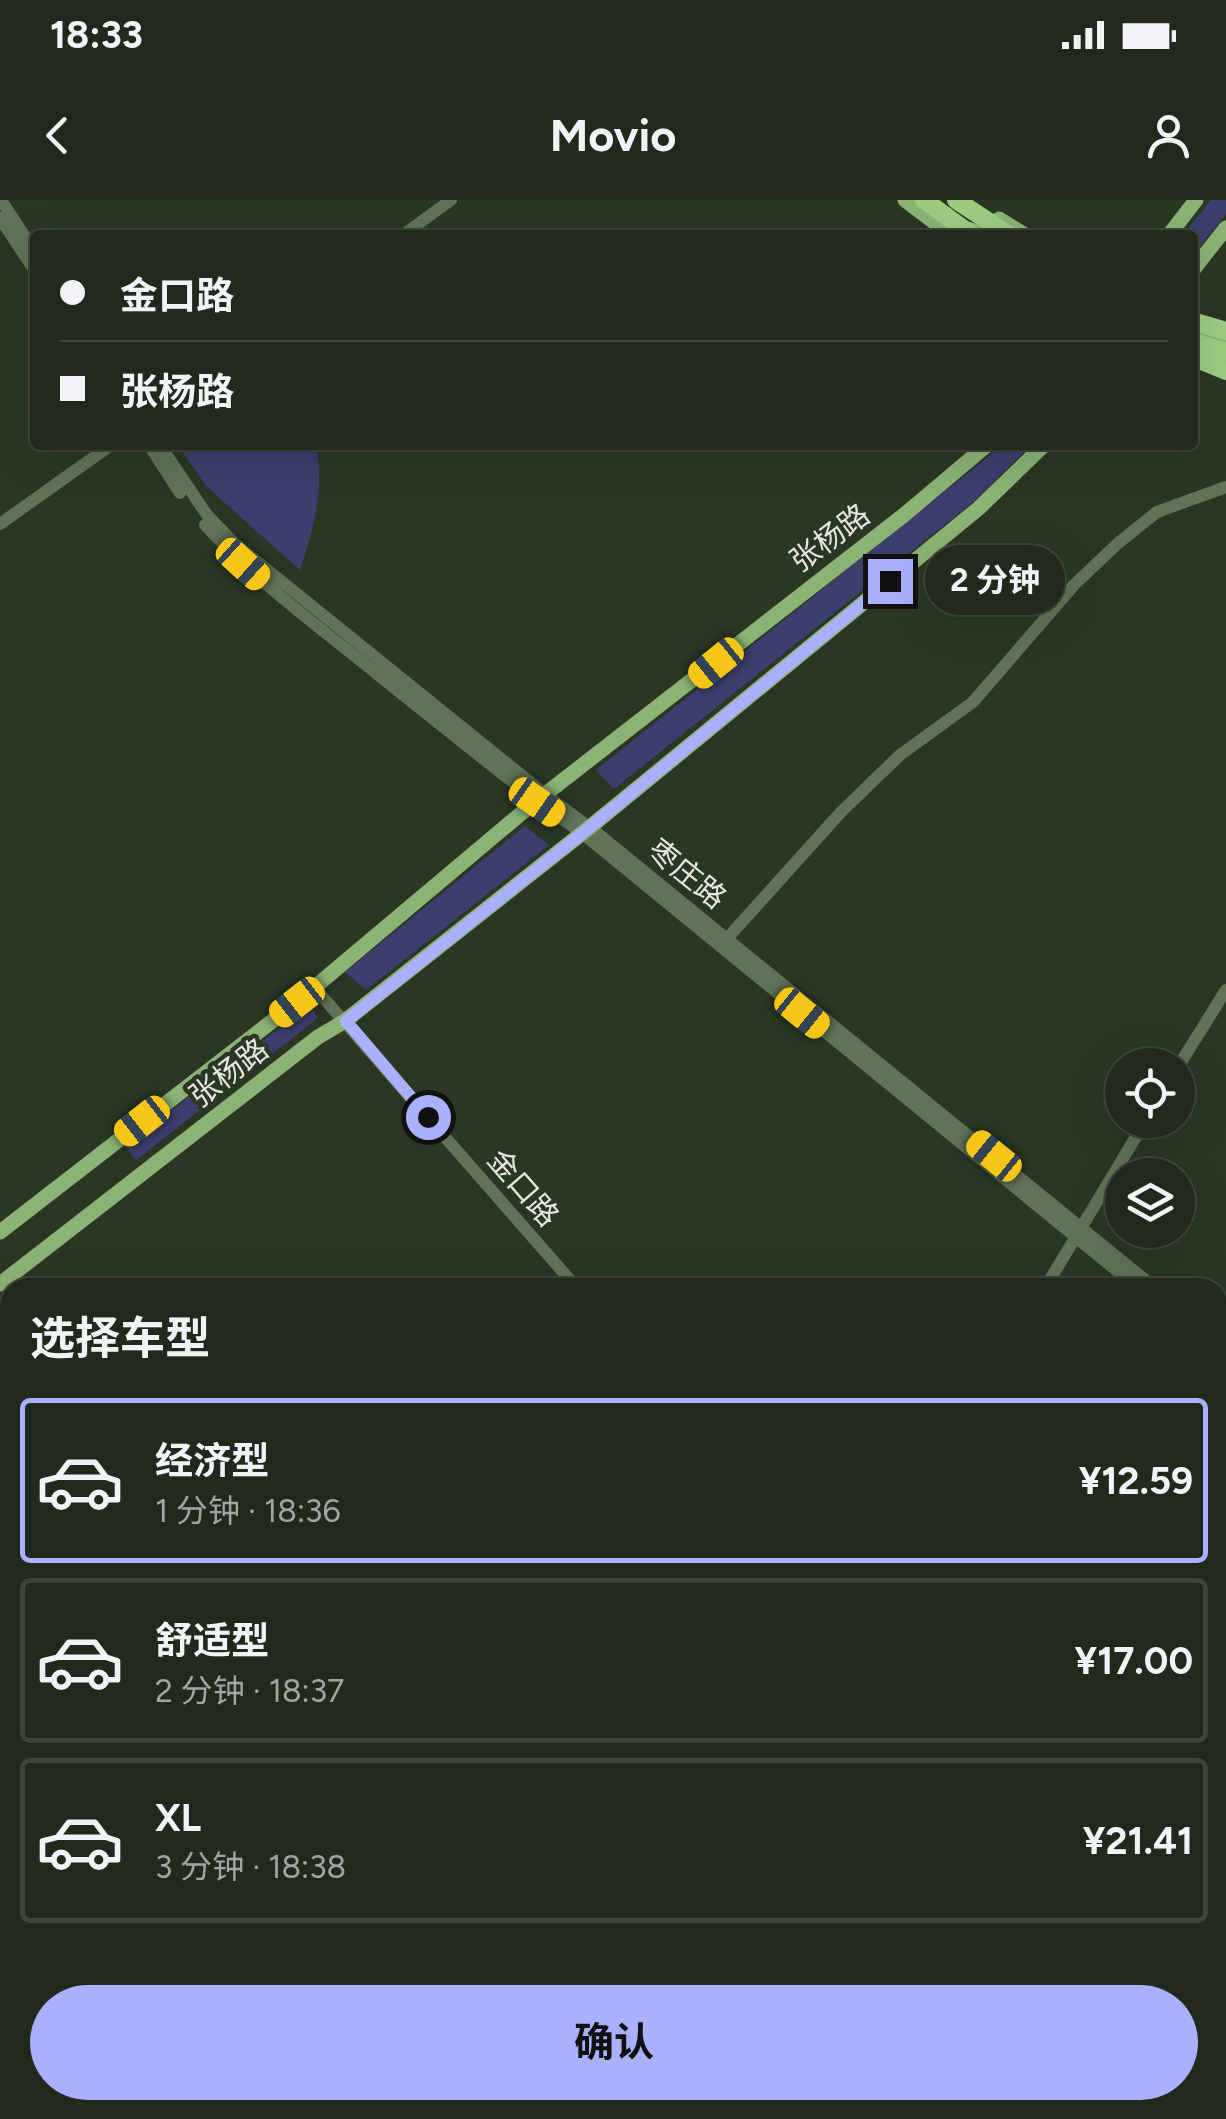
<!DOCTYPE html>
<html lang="zh">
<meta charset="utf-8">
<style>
body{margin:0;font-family:Figtree,"Noto Sans SC",sans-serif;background:#283124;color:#f1f3f6;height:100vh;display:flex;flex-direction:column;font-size:38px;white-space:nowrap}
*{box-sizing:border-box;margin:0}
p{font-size:32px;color:#a2a6a3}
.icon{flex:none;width:55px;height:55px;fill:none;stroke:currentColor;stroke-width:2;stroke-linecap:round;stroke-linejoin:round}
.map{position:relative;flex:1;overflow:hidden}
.details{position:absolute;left:0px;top:1078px;width:1228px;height:842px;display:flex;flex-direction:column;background:#20291b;border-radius:30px 30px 0 0;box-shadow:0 10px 40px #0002,0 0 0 2px #3d453a}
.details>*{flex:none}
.hud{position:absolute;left:30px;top:30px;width:1168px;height:220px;border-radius:10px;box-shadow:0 10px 40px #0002,0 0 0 2px #3d453a;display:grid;align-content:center;height:220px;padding:0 30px;background:#20291b}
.controls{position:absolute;left:1105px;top:848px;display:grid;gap:20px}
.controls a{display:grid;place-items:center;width:90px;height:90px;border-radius:50%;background:#20291b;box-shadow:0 10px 40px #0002,0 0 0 2px #3d453a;font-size:50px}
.end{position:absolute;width:45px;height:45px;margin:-22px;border:12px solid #a9b0fc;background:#111;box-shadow:0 0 0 5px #111}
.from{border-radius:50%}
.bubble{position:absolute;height:70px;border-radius:35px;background:#20291b;box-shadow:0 10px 40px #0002,0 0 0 2px #3d453a;font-size:32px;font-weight:700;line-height:70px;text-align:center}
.car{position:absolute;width:30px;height:60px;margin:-30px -15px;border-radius:12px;box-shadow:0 0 8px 2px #0007;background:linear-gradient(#f5c518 24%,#345 0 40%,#f5c518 0 76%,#345 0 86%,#f5c518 0)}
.hud b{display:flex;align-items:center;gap:35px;height:95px;font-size:38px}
.hud b+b{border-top:2px solid #3d453a}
.hud i{width:25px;height:25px;background:#f1f3f6}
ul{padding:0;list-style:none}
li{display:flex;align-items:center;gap:30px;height:165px;margin:0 20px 15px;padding:0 10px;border:5px solid #3d453a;border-radius:10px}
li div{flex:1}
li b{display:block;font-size:38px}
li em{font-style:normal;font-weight:700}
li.active{border-color:#a9b0fc}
li>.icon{width:90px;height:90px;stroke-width:1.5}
h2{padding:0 30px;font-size:45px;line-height:120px}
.button{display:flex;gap:20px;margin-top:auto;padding:20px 30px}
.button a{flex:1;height:115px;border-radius:60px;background:#a9b0fc;color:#111;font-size:40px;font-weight:700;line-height:115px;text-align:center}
.status{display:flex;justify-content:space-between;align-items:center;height:70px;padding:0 50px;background:#20291b;direction:ltr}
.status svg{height:28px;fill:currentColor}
header{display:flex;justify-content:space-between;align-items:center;height:130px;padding:0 30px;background:#20291b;font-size:45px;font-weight:700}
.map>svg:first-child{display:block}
</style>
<div class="status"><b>18:33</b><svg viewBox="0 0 49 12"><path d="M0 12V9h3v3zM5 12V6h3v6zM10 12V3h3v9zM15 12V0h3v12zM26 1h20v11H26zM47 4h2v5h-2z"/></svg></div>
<header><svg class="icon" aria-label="back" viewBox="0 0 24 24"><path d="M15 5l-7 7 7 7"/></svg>Movio<svg class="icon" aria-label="person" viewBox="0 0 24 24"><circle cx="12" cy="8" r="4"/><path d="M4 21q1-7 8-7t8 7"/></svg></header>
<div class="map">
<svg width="1226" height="1919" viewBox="0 0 1226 1919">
<rect width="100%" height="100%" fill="#2b3724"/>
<path fill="#3c3f6d" d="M1211,0h15v14l-33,41 -1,-20h-9z
M178,245h137c11,40 -2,87 -15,125l-94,-84z
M1003,245h28l-58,57 -359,287 -18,-19z
M525,626l24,19 -183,145 -21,-18z
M310,805l8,13 -182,142 -12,-14z"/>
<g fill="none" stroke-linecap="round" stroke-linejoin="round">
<path stroke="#607356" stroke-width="12" d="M1,0l34,52
M0,18l35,53
M403,35l48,-35
M149,245l31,48
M160,245l47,70 27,28 312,252 51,38 558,455
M0,324l111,-79
M205,325c51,56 113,101 172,149 68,54 134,109 205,159l556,455
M732,733l109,-121 59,-57 73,-53 101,-117 43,-41 40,-32 69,-25
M313,786l264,302
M1178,867l48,-77
M1045,1088l101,-168
M1218,1138l8,7
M1218,1153l8,7
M0,1569l10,-2
M1218,1845l8,-5
M1092,1919l15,-9"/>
<path stroke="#8bb375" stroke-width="15" d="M905,0l29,22
M928,17l59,18
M999,19l26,16
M1169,35l27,-35
M1192,71l34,-43
M1192,131l34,11
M0,1032l297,-230 233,-196 374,-291 83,-70
M0,1084l318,-247 27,-16 245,-194 389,-319 65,-63
M0,1147l10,18
M0,1174l10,16
M430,1910l5,9
M447,1910l6,9"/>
<path stroke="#9ccc82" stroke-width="18" d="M956,0l53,35
M1192,121l34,10
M1192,142l34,10
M1192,157l34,14"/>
<path stroke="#9ccc82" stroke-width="18" d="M924,0l48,35"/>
</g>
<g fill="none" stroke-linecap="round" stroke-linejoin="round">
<path stroke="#a9b0fc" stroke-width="12" d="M428,917l-82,-96 244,-194 300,-246"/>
</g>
<g text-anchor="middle" stroke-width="9" stroke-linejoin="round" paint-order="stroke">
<g font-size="30" fill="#e1e8dd" stroke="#2b3724">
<text transform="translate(830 338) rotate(-37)" y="10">张杨路</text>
<text transform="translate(687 674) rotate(39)" y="10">枣庄路</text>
<text transform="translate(229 873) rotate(-38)" y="10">张杨路</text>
<text transform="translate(523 988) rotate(49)" y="10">金口路</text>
</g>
</g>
</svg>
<div class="controls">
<a><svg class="icon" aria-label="locate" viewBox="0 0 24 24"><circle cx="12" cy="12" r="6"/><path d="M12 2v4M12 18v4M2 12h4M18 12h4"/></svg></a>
<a><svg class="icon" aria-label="layers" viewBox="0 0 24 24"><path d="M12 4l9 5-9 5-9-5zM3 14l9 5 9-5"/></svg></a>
</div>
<i class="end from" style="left:428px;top:917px"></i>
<i class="end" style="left:890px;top:381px"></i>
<div class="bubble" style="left:925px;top:345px;width:140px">2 分钟</div>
<i class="car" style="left:243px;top:364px;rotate:132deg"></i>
<i class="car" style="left:716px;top:463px;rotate:231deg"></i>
<i class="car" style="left:537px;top:602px;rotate:125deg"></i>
<i class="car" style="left:297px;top:802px;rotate:232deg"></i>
<i class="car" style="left:802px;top:813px;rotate:129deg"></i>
<i class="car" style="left:142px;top:921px;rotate:232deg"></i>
<i class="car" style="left:994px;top:956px;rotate:309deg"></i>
<div class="hud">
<b><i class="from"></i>金口路</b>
<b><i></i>张杨路</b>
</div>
<section class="details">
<h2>选择车型</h2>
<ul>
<li class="active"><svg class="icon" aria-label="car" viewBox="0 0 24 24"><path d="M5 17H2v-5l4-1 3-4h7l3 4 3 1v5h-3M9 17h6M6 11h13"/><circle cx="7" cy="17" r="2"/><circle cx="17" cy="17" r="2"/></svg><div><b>经济型</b><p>1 分钟 · 18:36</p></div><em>¥12.59</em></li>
<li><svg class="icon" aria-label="car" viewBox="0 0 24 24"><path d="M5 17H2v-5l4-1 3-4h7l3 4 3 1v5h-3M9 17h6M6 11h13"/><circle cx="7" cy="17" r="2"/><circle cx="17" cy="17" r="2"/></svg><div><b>舒适型</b><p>2 分钟 · 18:37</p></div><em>¥17.00</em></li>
<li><svg class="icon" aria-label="car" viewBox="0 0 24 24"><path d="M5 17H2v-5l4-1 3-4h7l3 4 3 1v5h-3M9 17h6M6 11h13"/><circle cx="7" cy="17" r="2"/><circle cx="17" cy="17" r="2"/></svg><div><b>XL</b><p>3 分钟 · 18:38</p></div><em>¥21.41</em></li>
</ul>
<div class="button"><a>确认</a></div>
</section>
</div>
